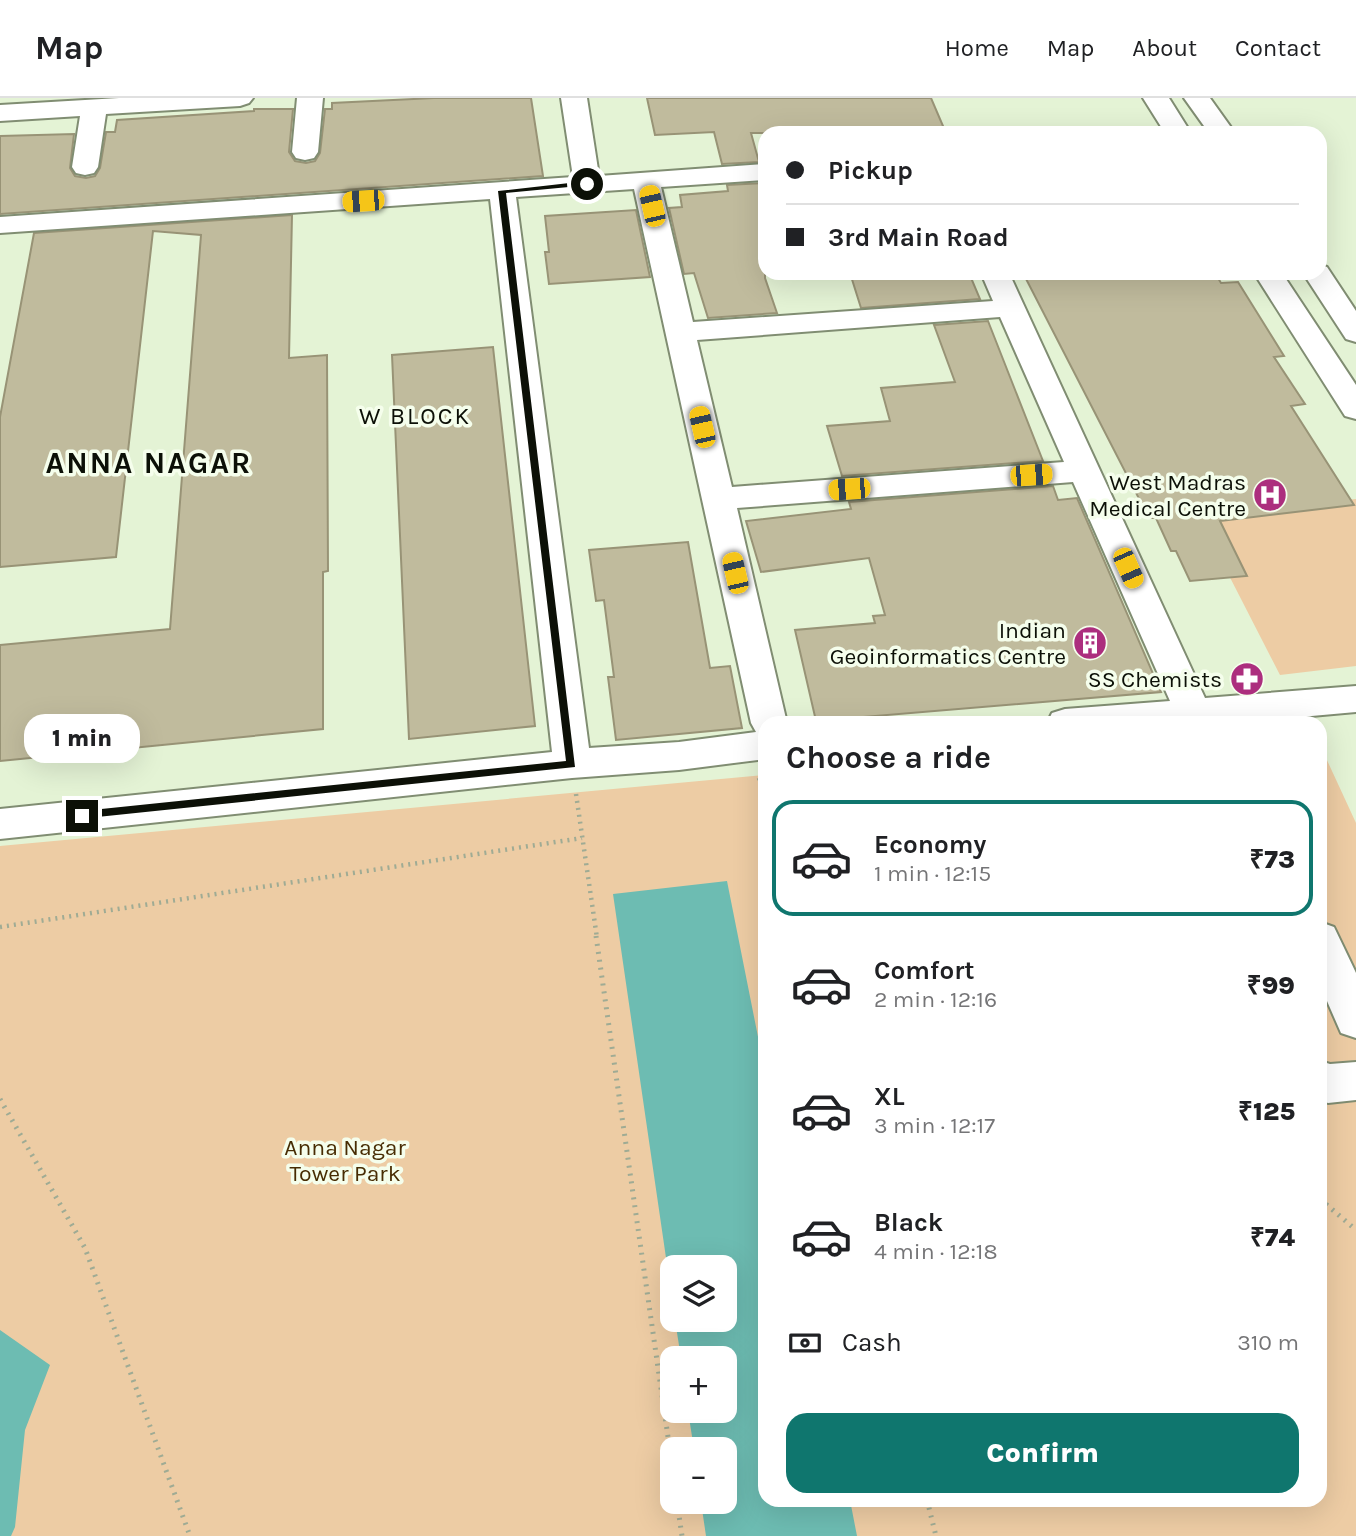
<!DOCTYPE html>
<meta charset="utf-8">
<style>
body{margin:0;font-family:Karla,sans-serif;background:#f6f6f6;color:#202124;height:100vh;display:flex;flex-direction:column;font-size:26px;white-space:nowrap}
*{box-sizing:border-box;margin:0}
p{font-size:23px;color:#757577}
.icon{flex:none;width:38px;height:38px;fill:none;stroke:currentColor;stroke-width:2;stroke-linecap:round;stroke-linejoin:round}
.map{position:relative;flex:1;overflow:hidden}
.panel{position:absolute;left:758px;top:618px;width:569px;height:791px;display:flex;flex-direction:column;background:#fff;border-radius:21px;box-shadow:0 7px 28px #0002}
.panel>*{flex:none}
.top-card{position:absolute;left:758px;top:28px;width:569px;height:154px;border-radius:21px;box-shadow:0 7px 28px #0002;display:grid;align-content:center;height:154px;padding:0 28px;background:#fff}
.buttons{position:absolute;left:660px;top:1157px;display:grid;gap:14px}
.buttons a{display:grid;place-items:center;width:77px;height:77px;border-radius:14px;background:#fff;box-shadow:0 7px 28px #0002;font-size:35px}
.end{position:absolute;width:32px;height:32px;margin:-16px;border:9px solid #0c1007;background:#fff;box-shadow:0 0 0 4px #fff}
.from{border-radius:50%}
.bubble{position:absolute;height:49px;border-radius:21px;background:#fff;box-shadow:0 7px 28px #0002;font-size:23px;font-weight:800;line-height:49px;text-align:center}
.car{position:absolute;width:21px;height:42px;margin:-21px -10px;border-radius:9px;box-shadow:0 0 5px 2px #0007;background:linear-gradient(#f5c518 24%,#345 0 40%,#f5c518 0 76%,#345 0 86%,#f5c518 0)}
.top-card b{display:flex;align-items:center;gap:24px;height:66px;font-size:26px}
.top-card b+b{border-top:2px solid #e0e0e0}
.top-card i{width:18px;height:18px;background:#202124}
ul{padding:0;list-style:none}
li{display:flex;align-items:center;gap:21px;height:116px;margin:0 14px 10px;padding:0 14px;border:4px solid transparent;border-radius:21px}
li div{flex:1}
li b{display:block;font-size:26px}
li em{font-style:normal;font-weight:800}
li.on{border-color:#0f766e}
li>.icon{width:63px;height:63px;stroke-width:1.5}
h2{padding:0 28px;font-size:32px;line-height:84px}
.pay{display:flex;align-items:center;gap:18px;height:77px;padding:0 28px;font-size:26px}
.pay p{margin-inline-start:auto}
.action{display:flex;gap:14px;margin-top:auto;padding:14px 28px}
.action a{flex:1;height:80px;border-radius:21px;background:#0f766e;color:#fff;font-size:28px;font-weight:800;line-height:80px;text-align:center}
header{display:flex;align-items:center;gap:42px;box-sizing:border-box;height:98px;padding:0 35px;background:#fff;border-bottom:2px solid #e0e0e0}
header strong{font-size:33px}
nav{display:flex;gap:38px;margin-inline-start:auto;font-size:24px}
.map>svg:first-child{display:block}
</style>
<header>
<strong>Map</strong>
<nav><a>Home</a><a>Map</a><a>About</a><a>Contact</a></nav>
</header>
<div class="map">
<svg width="1356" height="1438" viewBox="0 0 1356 1438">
<rect width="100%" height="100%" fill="#e4f3d5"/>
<path fill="#edcca4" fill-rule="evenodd" d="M1356,401v167l-76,9 -82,-160z
M1320,647l36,78v713h-1356v-690l765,-71v725h555zM672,1169h52v53h-52zM672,1260h52v52h-52zM672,1351h52v53h-52z"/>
<path fill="#6dbcb2" d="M727,783l38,191v428h85l7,36h-151l-5,-34h23v-53h-30l-6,-38 36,-1v-52h-43l-6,-38h49v-53h-52v32l-59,-405z
M0,1232l50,35 -25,65 -10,97 -4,9h-11z"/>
<path fill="#c0bb9d" stroke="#989376" stroke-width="2" d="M434,0h97l12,78 -543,38v-78l74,-2 -4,34 5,8 11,2 9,-2 5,-8 6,-36h9l2,-12 137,-9v-2h39l-4,43 6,9 11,2 9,-2 5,-8 5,-44h7v-6z
M647,0h284l15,35h-195l8,29 -37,2 -8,-32 -59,3z
M765,85v95l12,35 -69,5 -14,-45 -10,1 -15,-66 13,-1 -2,-12 48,-4 -1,-6z
M636,112l14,67 -101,7 -4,-32h4l-4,-36z
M292,117l-3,143 38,-3 1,216 -5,1v157l-323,32v-116l170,-16 31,-394 -48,-4 -37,326 -116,10v-150l34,-184z
M850,175h119l11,26 -119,9z
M1023,175h192l6,10 17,-1 46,74 -10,1 31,47 -14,2 63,99 -134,16 27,55 -57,5 -14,-30h-5l-15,-33h-7z
M988,223l55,140 -201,15 -15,-50 63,-5 -9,-33 74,-6 -21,-57z
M493,249l42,379 -126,13 -17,-384z
M1053,388l5,14 19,-2 84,194 -345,29 -21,-91 80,-7 -2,-7 12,-1 -16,-57 -108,14 -15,-51 105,-12 -2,-7z
M688,444l22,126 20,-2 12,62 -126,12 -8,-63h6l-10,-77 -8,1 -7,-51z"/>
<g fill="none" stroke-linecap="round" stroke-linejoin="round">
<g stroke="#808d72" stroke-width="4">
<path id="minor" d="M119,0h134l-4,5 -9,3 -134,8 -8,53 -4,6 -9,2 -9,-2 -4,-6 8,-51 -80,5v-16z
M297,0h26l-5,54 -4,6 -9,2 -9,-2 -4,-6z
M561,0h26l12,78 166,-12v16l-104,7 32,135 300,-21 -12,-28h28l196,425 151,-12v26l-123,11h-186l5,-10 13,-4 105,-8 -97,-219 -336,26 50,215h-22v36l-86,11 -107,8 -572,61v-30l552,-57 -62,-553 -490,34v-16l573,-40zM634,91l117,534 5,9 -77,10 -90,6 -73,-551zM1000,219l64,145 -332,25 -35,-147z
M1320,824l14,5 22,46v65l-15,-5 -21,-48z
M1320,963l10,3 26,-2v38l-28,3 -8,-3z"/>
</g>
<g stroke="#808d72" stroke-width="4">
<path id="major" d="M1143,0h26l22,35h-26z
M1184,0h26l25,35h-26z
M1320,167l7,2 29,44v31l-10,-3 -43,-66h17z
M1254,175h28l74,112v34l-11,-3z"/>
</g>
<path stroke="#9fab94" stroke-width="4.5" stroke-dasharray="2 5" stroke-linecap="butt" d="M759,680l6,23
M576,696l21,144
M0,829l582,-89"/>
<path stroke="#9fab94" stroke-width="5" stroke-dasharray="2 6" stroke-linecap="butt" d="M596,838l76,529
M0,1001l85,149 105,288
M1320,1101l36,31
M927,1402l9,36
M677,1404l5,34"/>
<use href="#minor" fill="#fff" fill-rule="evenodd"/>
<use href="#major" fill="#fff" fill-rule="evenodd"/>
</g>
<path fill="#0c1007" d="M587,83l3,4 -84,8 69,574 -497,52v-7l4,-1 484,-50 -68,-570z"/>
<defs>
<g id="hospital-disc" transform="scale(1.75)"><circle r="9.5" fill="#ac2e7e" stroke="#f5feec"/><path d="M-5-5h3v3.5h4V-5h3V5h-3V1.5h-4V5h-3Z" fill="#fff"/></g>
<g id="building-disc" transform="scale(1.75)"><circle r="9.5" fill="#ac2e7e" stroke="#f5feec"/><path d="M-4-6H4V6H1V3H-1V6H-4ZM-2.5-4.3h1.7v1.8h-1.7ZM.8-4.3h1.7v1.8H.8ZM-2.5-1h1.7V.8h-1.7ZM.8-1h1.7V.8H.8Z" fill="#fff"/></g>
<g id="pharmacy-disc" transform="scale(1.75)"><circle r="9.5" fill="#ac2e7e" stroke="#f5feec"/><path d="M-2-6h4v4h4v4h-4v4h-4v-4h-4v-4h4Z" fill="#fff"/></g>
</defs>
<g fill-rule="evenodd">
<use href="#hospital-disc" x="1270" y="397"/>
<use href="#building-disc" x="1090" y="545"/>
<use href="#pharmacy-disc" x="1247" y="581"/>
</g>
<g text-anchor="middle" stroke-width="7" stroke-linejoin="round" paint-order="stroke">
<g font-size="23" fill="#0c1007" stroke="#f5feec" text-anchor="end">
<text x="1246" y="392">West Madras<tspan x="1246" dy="26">Medical Centre</tspan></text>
<text x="1066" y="540">Indian<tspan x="1066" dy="26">Geoinformatics Centre</tspan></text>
<text x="1222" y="589">SS Chemists</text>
</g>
<g font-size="23" fill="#472c03" stroke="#f5feec">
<text x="345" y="1057">Anna Nagar<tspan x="345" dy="26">Tower Park</tspan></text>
</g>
<g font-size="24" letter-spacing="2" fill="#0c1007" stroke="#f5feec">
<text x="415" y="326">W BLOCK</text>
</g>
<g font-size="30" font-weight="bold" letter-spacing="2" fill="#0c1007" stroke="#f5feec">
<text x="149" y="375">ANNA NAGAR</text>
</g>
</g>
</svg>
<div class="buttons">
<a><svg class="icon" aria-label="layers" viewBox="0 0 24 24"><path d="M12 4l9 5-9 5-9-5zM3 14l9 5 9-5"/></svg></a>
<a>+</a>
<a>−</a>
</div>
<i class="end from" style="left:587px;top:86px"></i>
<i class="end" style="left:82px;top:718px"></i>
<div class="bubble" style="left:24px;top:616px;width:116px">1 min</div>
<i class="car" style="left:363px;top:103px;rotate:266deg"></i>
<i class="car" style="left:652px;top:108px;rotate:347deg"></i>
<i class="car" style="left:702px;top:329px;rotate:347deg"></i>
<i class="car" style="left:1031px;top:377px;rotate:86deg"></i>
<i class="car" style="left:849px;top:391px;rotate:266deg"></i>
<i class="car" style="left:1128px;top:470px;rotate:156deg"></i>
<i class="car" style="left:735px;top:475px;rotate:347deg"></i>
<div class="top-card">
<b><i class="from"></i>Pickup</b>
<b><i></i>3rd Main Road</b>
</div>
<section class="panel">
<h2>Choose a ride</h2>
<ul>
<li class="on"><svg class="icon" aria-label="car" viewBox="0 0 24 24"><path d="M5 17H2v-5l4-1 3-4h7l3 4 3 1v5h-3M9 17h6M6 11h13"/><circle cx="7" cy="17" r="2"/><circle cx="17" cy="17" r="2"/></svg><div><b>Economy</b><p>1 min · 12:15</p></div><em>₹73</em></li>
<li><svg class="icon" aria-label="car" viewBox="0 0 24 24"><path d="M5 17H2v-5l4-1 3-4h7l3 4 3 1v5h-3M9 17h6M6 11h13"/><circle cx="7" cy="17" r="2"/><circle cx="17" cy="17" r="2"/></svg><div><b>Comfort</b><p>2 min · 12:16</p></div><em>₹99</em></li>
<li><svg class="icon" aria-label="car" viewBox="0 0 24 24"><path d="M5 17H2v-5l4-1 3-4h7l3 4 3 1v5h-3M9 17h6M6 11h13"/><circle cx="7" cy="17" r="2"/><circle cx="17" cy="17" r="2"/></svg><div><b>XL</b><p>3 min · 12:17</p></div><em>₹125</em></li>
<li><svg class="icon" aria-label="car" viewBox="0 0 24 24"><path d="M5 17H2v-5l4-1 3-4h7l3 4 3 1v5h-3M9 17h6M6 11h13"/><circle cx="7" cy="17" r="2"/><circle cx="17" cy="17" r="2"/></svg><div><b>Black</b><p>4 min · 12:18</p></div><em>₹74</em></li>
</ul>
<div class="pay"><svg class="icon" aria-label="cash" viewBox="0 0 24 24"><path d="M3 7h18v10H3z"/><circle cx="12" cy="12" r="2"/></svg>Cash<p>310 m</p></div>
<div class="action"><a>Confirm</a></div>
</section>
</div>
